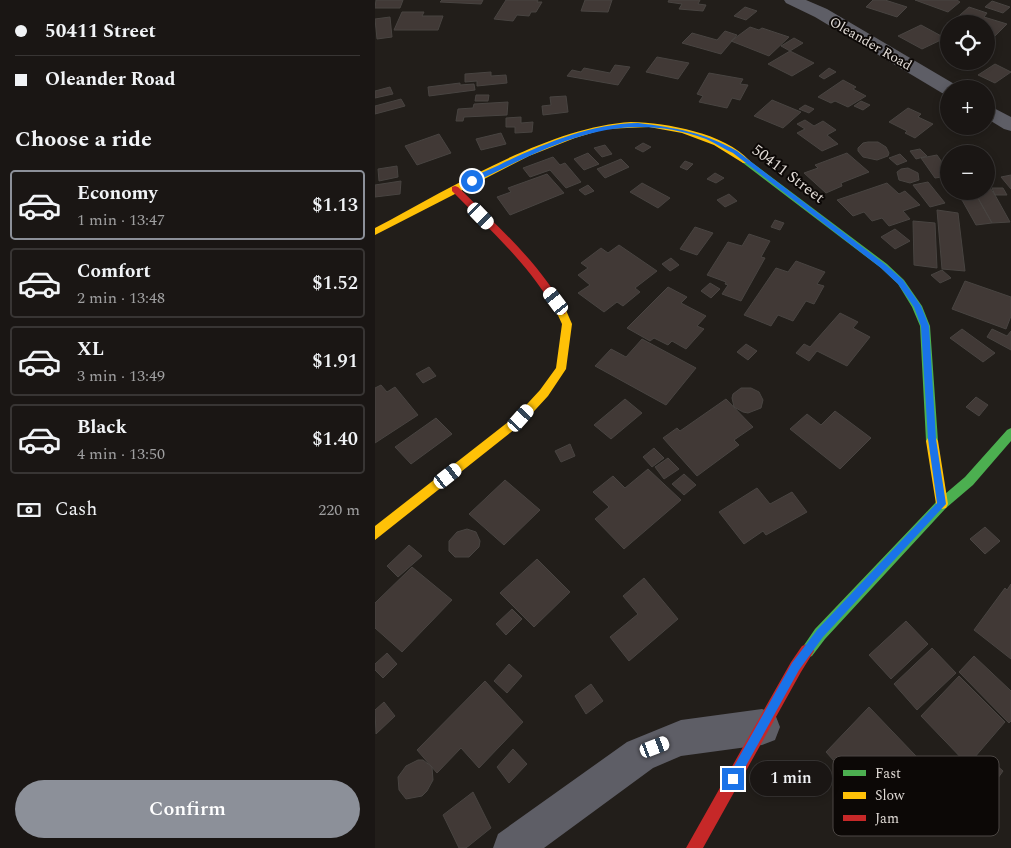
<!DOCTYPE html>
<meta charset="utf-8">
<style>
body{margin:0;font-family:Spectral,serif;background:#272322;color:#f1f3f6;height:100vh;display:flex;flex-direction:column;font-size:19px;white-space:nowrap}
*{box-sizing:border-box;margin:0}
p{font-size:16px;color:#9f9fa0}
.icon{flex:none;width:28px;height:28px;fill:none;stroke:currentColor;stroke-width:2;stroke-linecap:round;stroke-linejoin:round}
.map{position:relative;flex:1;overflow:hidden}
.sheet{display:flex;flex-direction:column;background:#1a1614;width:375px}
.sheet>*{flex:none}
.hud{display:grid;align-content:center;height:110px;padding:0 15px;background:#1a1614}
.tools{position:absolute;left:565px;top:15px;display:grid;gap:10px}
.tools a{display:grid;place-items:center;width:55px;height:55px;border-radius:50%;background:#1a1614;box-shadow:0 2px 8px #0003,0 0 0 1px #383534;font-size:25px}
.end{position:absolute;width:22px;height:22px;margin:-11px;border:6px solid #1a73e8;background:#fff;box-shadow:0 0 0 2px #fff}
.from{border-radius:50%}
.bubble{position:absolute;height:35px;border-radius:18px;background:#1a1614;box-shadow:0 2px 8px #0003,0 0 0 1px #383534;font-size:16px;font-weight:600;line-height:35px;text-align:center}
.car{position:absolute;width:15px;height:30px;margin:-15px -8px;border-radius:6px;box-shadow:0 0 4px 1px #0007;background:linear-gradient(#fff 24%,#345 0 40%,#fff 0 76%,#345 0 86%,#fff 0)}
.hud b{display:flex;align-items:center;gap:18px;height:48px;font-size:19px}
.hud b+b{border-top:1px solid #383534}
.hud i{width:12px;height:12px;background:#f1f3f6}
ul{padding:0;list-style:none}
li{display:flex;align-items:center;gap:15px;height:70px;margin:0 10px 8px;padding:0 5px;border:2px solid #383534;border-radius:5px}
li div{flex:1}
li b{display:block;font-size:19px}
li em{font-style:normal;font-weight:600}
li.active{border-color:#8c9099}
li>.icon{width:45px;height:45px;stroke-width:1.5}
h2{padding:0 15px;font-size:22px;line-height:60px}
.pay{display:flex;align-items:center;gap:12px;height:55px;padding:0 15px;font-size:19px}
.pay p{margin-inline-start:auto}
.action{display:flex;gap:10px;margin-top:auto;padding:10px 15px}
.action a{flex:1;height:58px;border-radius:30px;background:#8c9099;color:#fff;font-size:20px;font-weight:600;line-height:58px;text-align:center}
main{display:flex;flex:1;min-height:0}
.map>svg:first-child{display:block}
</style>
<main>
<section class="sheet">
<div class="hud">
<b><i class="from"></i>50411 Street</b>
<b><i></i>Oleander Road</b>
</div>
<h2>Choose a ride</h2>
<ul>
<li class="active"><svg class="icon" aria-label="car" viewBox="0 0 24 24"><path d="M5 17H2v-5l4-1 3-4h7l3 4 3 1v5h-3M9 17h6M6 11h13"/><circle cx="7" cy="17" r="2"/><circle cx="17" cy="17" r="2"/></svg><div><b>Economy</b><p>1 min · 13:47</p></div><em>$1.13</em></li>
<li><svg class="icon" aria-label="car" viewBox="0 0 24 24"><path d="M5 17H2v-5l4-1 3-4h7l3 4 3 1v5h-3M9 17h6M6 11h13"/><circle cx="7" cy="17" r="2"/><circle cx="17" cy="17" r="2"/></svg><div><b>Comfort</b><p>2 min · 13:48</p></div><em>$1.52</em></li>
<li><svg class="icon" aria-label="car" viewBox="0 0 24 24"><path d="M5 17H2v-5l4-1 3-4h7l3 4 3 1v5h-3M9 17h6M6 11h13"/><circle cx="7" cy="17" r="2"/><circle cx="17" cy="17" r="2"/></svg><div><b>XL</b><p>3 min · 13:49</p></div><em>$1.91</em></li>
<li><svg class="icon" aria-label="car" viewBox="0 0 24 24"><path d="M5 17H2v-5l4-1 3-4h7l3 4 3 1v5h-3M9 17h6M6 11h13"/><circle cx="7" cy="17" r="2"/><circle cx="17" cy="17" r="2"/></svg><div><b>Black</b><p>4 min · 13:50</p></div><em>$1.40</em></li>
</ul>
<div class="pay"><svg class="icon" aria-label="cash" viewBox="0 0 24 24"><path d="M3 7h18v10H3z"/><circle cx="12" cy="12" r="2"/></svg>Cash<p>220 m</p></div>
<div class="action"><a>Confirm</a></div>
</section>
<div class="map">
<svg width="636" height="848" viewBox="0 0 636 848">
<rect width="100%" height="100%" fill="#221e1a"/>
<path fill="#413936" stroke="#484441" d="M1,0h27l-3,8h-25z
M67,0h41l-2,4 -41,-2z
M131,0h32l-1,2h5l-6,10h-5l-2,4 -12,-1 -4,6 -19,-2z
M210,0h27l-4,12 -27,-1z
M294,0h31l-2,4 8,1 -3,6 -24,-2 3,-5 -14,-2z
M498,0h12l22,7 -10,10 -31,-10z
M540,0h42l3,2 -12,10z
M617,1l18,6 -7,6 -18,-6z
M370,7l12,4 -11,9 -12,-4z
M594,7l18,6 -3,4 23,7 -13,13 -8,-3v-10h-27l-7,-2z
M27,12h22l-2,4h21l-5,14h-44z
M15,17l2,20 -15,2 -2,-20z
M546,25l24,13 -23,11 -24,-13z
M375,27l9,3 3,-2 27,9 -20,19 -38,-15z
M350,31l12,4 -16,19 -39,-11 10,-10 25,7z
M419,38l9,5 -13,8 -9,-5z
M415,51l24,12 -22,13 -24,-12z
M282,57l32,6 -11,16 -32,-7z
M620,64l16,8 -16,11 -17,-8z
M240,65l15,2 -12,18 -51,-9 5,-6 9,2 3,-4 26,5z
M454,68l7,4 -12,7 -5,-3z
M116,72v4l15,-1 1,8 -30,3v-5l-12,1v-8z
M334,73l34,6 -3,5 8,1 -8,15 -8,-2 -5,10 -28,-6 4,-6 -6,-2z
M468,80l13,7 -3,2 13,7 -18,11 -13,-6 -4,2 -13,-6z
M85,83v2l14,-1 1,6 -46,6 -1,-9z
M15,87l3,7 -18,4v-7z
M101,95h13l-1,6h-13z
M191,96l2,16 -25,3 -1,-9 9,-1 -1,-8z
M26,99l4,7 -30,8v-8z
M397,100l29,12 -18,16 -29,-12z
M486,101l9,4 -7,5 -9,-4z
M133,102l-1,13 -43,2 -1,4h-7l2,-12 15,-1 1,-4z
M430,105l9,4 -5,4 -10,-4z
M533,108l13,6 -3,3 15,7 -18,14 -10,-5 2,-2 -18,-9z
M146,117v6l12,-1 -1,10 -17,1v-6h-9v-9z
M430,120l9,6 9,-5 13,9 -9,5 11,9 -16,7 -25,-18 8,-4 -8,-5z
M126,133l5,11 -25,6 -5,-11z
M64,134l12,19 -34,12 -12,-19z
M493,142h10l8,5 3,6 -1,3 -11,4 -14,-3 -5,-6v-3l5,-5z
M268,143l8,4 -8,5 -8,-4z
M230,145l7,9 -10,3 -8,-9z
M545,149l7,7 -11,3 -6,-8z
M213,153l11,11 -15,6 -10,-11z
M472,153l22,19 -28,11 1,3 -16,7 -22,-20 14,-5 -3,-3z
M525,154l7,7 -10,4 -8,-7z
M562,155l7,10 5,-1v12l-14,2 -14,-20z
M178,157l7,8 5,-2 16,19 -15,6 -16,-18 -20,7 -7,-9z
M246,159l8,8 -24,11 -8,-9z
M310,161l8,3 -6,6 -7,-3z
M22,166l1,11 -19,4 -1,-12z
M533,168l10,5 1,7 -9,3 -11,-3 -2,-8 4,-3z
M340,173l9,5 -8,5 -9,-4z
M172,174l17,19 -54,22 -13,-18 14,-5 -3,-4z
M636,175v14l-10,-12z
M26,181l-1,13 -25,3v-12z
M553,182l17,21 -15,4 -17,-22z
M611,182l9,13 15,27 -18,1 -18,-32h12z
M267,183l28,15 -12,10 -28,-16z
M512,183l12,11 6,-3 15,14 -17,6 7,8 -21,7 -7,-8 -10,3 -8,-9 -11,4 -16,-16z
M213,185l6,6 -9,4 -6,-5z
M617,188h11l4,7h-12z
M582,191h17l18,32 -16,2z
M354,194l8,7 -12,6 -8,-7z
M562,210l21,3 7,58 -23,-2z
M400,220l9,3 -4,7 -9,-3z
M538,221l22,2 2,45 -23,-3z
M320,227l18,6 -16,22 -17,-6z
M520,229l15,12 -15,8 -14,-12z
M374,234l21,7 -9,16 4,1 -24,43 -19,-7 6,-9 -3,-1 1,-2 -19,-7 21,-33 14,4z
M244,245l38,26 -22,17 5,4 -17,14 -6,-4 -13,10 -26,-19 12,-8 -12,-10 10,-7 -7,-5 20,-15 7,5z
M296,258l8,7 -9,6 -8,-7z
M421,261l29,11 -8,12 7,2 -10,18 -8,-3 -13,20 -15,-6 -7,11 -27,-11 32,-47 12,4z
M567,270l9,8 -11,5 -9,-8z
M590,281l46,16v19l-5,13 -54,-20z
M335,283l10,6 -9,9 -10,-7z
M293,287l19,10 -6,6 25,13 -9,10 7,3 -18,20 -14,-8 -4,4 -14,-7 -4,3 -23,-13z
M465,313l18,9 -5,6 17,9 -23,29 -30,-15 -8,10 -13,-8 8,-9 6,3z
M587,329l33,24 -12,9 -33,-24z
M617,329l15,7 4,-5v19l-24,-13z
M267,339l54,29 -30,37 -71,-39 16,-17 15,8z
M371,344l11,7 -9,9 -11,-8z
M54,367l7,9 -13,7 -7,-9z
M6,385l6,7 8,-5 23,28 -43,28v-55z
M366,388h10l8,4 4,8 -2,8 -13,5 -5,-1 -9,-5 -2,-9 1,-4z
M601,397l12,8 -9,11 -13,-9z
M250,399l17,14 -31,26 -17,-14z
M351,399l27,28 -19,13 5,5 -42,31 -34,-38 14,-10 3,3z
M460,411l36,27 -31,31 -50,-40 17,-15 14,11z
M61,418l16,16 -41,30 -16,-17z
M195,444l5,12 -14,6 -6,-11z
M279,448l10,10 -12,9 -9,-10z
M293,458l11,11 -15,10 -9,-12z
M273,469l33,31 -57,49 -29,-30 14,-12 -16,-15 20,-16 12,12z
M309,474l12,11 -12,10 -12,-11z
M130,480l35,30 -36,35 -35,-31z
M382,488l13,16 22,-12 15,20 -41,23 -3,-4 -19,13 -25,-32z
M610,527l15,14 -15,13 -15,-15z
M92,529l9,3 4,9 -1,6 -10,10h-14l-6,-6v-10l8,-9z
M34,545l13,11 -24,21 -11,-11z
M162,559l33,33 -36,35 -34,-34z
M37,567l40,33 -50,52 -27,-24v-25z
M269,578l34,41 -49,42 -19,-24 28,-23 -15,-18z
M636,584v75l-37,-29 31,-42 2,2z
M137,609l10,10 -16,16 -10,-11z
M531,621l22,23 -37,35 -22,-24z
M557,648l24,25 -39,37 -23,-26z
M12,653l10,11 -14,14 -8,-8v-6z
M599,656l37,35v30l-2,2 -50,-51z
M134,664l13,12 -15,17 -13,-12z
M584,676l46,46 -37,43 -47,-49z
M110,681l38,41 -44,46 -18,-20 -24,25 -20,-23z
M216,684l12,17 -17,13 -11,-18z
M9,702l11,14 -19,18 -1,-24z
M494,707l68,71 -42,51 -69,-77z
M138,749l14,15 -18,19 -12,-16z
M611,756l17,15 -10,14 -17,-14z
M43,760h5l9,7 1,13 -6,11 -5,5 -16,3 -7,-9 -1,-13 8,-11z
M98,792l18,36 -25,20h-7l-16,-33z"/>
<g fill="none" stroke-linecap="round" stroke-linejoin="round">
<path fill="#5e5e66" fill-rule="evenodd" d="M409,0h22l21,9 129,76 2,4h-9v6l-7,-2 -127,-76 -29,-14z
M611,104l25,13v14l-7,-2 -18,-11z
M387,709l13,5 5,13 -5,13 -13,5 -81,11 -28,12 -109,80h-51l5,-14 129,-92 54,-22z"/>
<path fill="#4caf50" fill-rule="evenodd" d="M371,158l141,106 17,16 18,26 8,20 8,115 -2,3 -4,2 -4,-2 -2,-3 -6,-115 -8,-19 -14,-23 -17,-16 -138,-105 -1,-2z
M636,428v13l-38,44 -27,23 -121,131 -13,17 -5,2 -5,-2 -2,-5 15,-22 123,-129 27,-23 42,-47z"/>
<path fill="#ffc107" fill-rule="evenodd" d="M256,122c37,1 93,11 119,39l-1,2h-6l-29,-18 -32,-12 -33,-6 -44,2 -30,9 -46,18 -154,79v-7c74,-39 173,-101 256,-106z
M186,307l4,1 7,16 -6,45 -18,27 -23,25 -150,119v-14l142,-111 23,-25 16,-22 6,-44 -6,-13z
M557,436l4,2 2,3 10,63 -2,4 -4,1 -4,-1 -2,-4 -10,-63 2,-3z"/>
<path fill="#c62828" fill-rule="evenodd" d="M80,186l3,1c39,39 81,75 108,124l-1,3h-8c-26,-48 -67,-84 -105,-123v-4z
M432,644l5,2 2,5 -13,21 -98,176h-17l105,-186 11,-16z"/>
</g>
<path fill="#1a73e8" d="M263,123c39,5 64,9 99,28l149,114 17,15 18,26 8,20 7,113 10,65 -123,133 -24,33 -62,112 -4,2 -4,-2 -2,-3 2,-4 63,-112 25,-33 120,-127 -9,-64 -7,-113 -7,-19 -16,-23 -17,-16 -148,-115c-9,-4 -18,-10 -27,-14 -88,-32 -154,6 -231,43l-6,-1c9,-8 23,-12 34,-18 43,-20 87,-39 135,-40z"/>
<g text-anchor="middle" stroke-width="4" stroke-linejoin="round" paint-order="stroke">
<g font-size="14" fill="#e0dad5" stroke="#0c0806">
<text transform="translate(496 43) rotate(30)" y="5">Oleander Road</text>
</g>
<g font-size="16" fill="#e0dad5" stroke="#0c0806">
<text transform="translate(414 173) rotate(37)" y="6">50411 Street</text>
</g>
</g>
<rect x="458" y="756" width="166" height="80" rx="8" fill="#0c0806" stroke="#4c4744" stroke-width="1"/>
<rect x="468" y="770" width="23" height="6" fill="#4caf50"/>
<rect x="468" y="792" width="23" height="7" fill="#ffc107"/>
<rect x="468" y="815" width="23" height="6" fill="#c62828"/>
<g font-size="14" fill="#e0dad5">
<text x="500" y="778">Fast</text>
<text x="500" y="800">Slow</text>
<text x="500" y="823">Jam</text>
</g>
</svg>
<div class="tools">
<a><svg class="icon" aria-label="locate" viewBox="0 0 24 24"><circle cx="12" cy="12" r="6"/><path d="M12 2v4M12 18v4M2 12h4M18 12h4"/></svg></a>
<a>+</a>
<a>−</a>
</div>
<i class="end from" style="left:97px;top:181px"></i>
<i class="end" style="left:358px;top:779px"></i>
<div class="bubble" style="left:375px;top:761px;width:82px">1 min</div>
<i class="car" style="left:106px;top:216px;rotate:136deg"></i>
<i class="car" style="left:181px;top:301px;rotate:323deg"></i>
<i class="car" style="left:146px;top:418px;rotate:42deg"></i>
<i class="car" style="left:73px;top:476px;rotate:52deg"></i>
<i class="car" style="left:280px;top:747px;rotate:69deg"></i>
</div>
</main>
